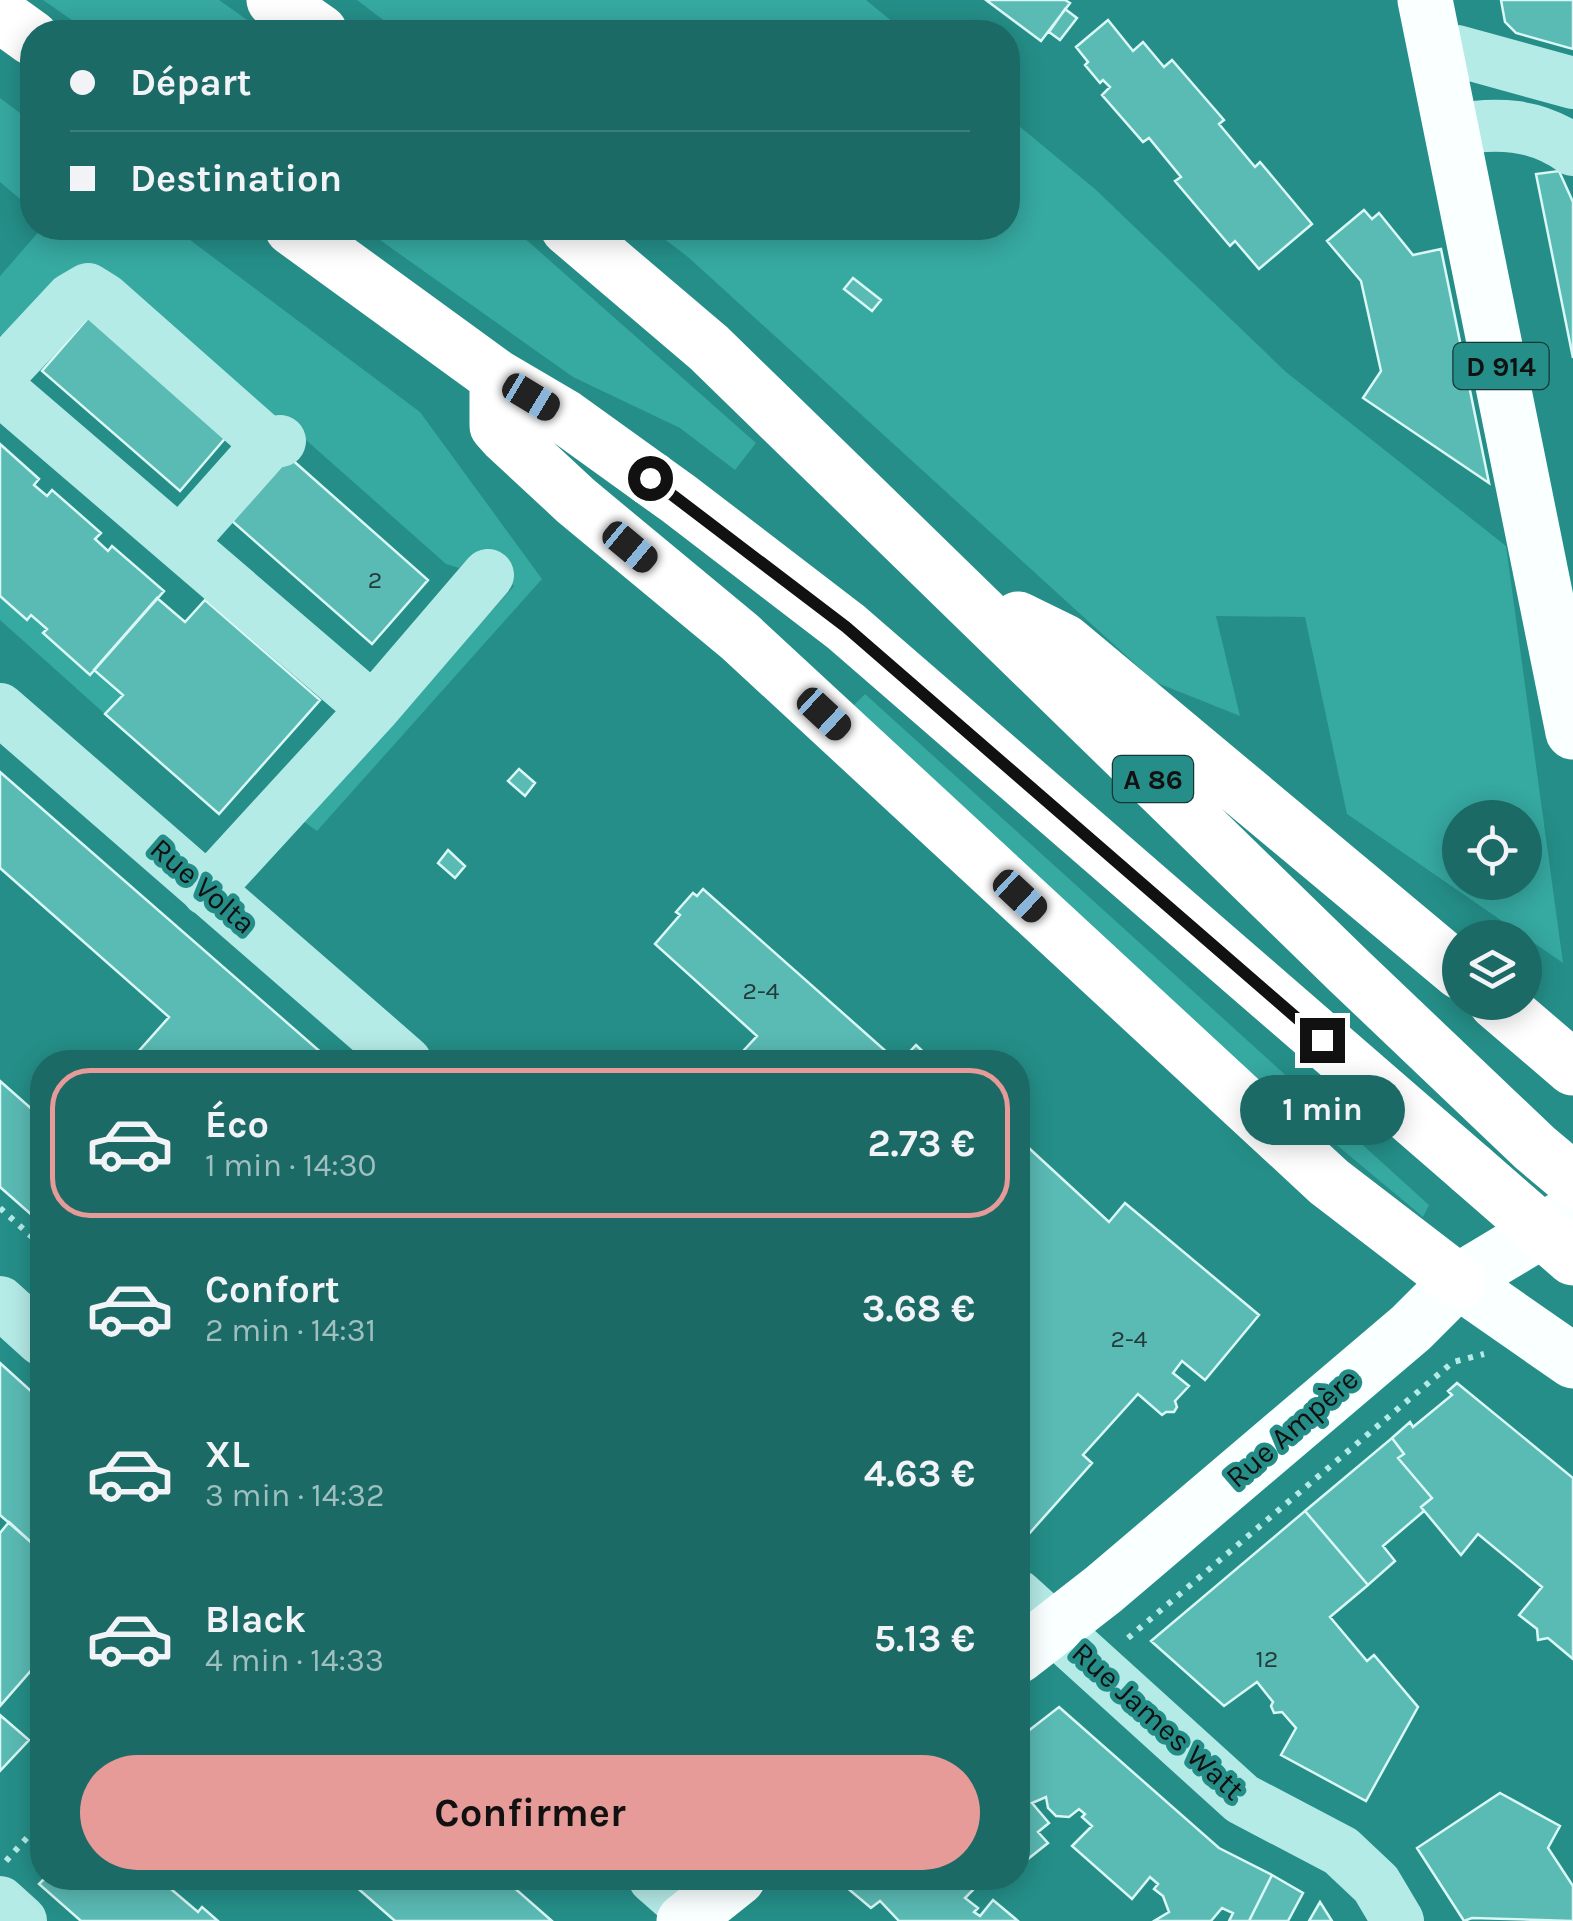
<!DOCTYPE html>
<html lang="fr">
<meta charset="utf-8">
<style>
body{margin:0;font-family:Karla,sans-serif;background:#29726f;color:#f1f3f6;height:100vh;display:flex;flex-direction:column;font-size:38px;white-space:nowrap}
*{box-sizing:border-box;margin:0}
p{font-size:32px;color:#a0bfbf}
.icon{flex:none;width:55px;height:55px;fill:none;stroke:currentColor;stroke-width:2;stroke-linecap:round;stroke-linejoin:round}
.map{position:relative;flex:1;overflow:hidden}
.details{position:absolute;left:30px;top:1050px;width:1000px;height:840px;display:flex;flex-direction:column;background:#1c6a66;border-radius:40px;box-shadow:0 5px 25px #0003}
.details>*{flex:none}
.banner{position:absolute;left:20px;top:20px;width:1000px;height:220px;border-radius:40px;box-shadow:0 5px 25px #0003;display:grid;align-content:center;height:220px;padding:0 50px;background:#1c6a66}
.controls{position:absolute;left:1442px;top:800px;display:grid;gap:20px}
.controls a{display:grid;place-items:center;width:100px;height:100px;border-radius:50%;background:#1c6a66;box-shadow:0 5px 25px #0003;font-size:50px}
.end{position:absolute;width:45px;height:45px;margin:-22px;border:12px solid #111;background:#fff;box-shadow:0 0 0 5px #fff}
.from{border-radius:50%}
.bubble{position:absolute;height:70px;border-radius:35px;background:#1c6a66;box-shadow:0 5px 25px #0003;font-size:32px;font-weight:700;line-height:70px;text-align:center}
.car{position:absolute;width:30px;height:60px;margin:-30px -15px;border-radius:12px;box-shadow:0 0 8px 2px #0007;background:linear-gradient(#222 24%,#8ab4d8 0 40%,#222 0 76%,#8ab4d8 0 86%,#222 0)}
.banner b{display:flex;align-items:center;gap:35px;height:95px;font-size:38px}
.banner b+b{border-top:2px solid #3a7d7a}
.banner i{width:25px;height:25px;background:#f1f3f6}
ul{padding:18px 0 0;list-style:none}
li{display:flex;align-items:center;gap:30px;height:150px;margin:0 20px 15px;padding:0 30px;border:5px solid transparent;border-radius:40px}
li div{flex:1}
li b{display:block;font-size:38px}
li em{font-style:normal;font-weight:700}
li.selected{border-color:#e69b98}
li>.icon{width:90px;height:90px;stroke-width:1.5}
.cta{display:flex;gap:20px;margin-top:auto;padding:20px 50px}
.cta a{flex:1;height:115px;border-radius:60px;background:#e69b98;color:#111;font-size:40px;font-weight:700;line-height:115px;text-align:center}
.map>svg:first-child{display:block}
</style>
<div class="map">
<svg width="1573" height="1921" viewBox="0 0 1573 1921">
<rect width="100%" height="100%" fill="#258e88"/>
<path fill="#36a9a1" fill-rule="evenodd" d="M43,0h176l45,32h-175z
M357,0h509l39,32h-506z
M0,98l32,24v87l-32,-27z
M1008,117l87,72 191,183 220,174 57,417 -216,-149 -42,-197 -89,-1 24,100 -85,-34 -467,-425 -38,-29h358zM1460,818h65v64h-65z
M42,228h132l246,184 122,167 -225,252 -14,-10 211,-235 -39,-33 -16,15 -13,-4 -148,-131 -192,-145 -99,52 -7,-5v-59z
M363,228h150l243,215 -21,27 -55,-42 -107,-51z
M0,596l27,24 4,-5 92,80 -18,19 -105,-94z
M865,694l564,511 -6,12 -188,-157 -383,-353z"/>
<path fill="#5abab4" stroke="#daf8f6" stroke-width="2.5" d="M986,0h79l5,3 -29,38z
M1501,0h72v49l-57,-16 -11,-11z
M1065,9l12,9 -17,22 -11,-8z
M1108,20l25,31 10,-9 21,25 8,-7 52,60 -5,4 36,43 5,-5 52,62 -53,45 -24,-28 -5,5 -55,-65 6,-4 -32,-39 -6,4 -41,-47 8,-8 -7,-7 -3,3 -15,-18 3,-3 -12,-15z
M1559,171l14,31v156l-37,-184z
M1364,210l8,9 7,-6 34,42 28,-6 48,234 -126,-85 18,-27 -20,-90 -34,-40z
M853,278l28,22 -9,11 -28,-22z
M95,310l139,118 -54,63 -138,-120z
M0,444l39,35 -5,6 13,11 5,-6 49,43 -6,6 13,12 4,-5 52,45 -74,84 -47,-42 4,-4 -16,-14 -4,5 -27,-24z
M289,457l139,123 -56,64 -140,-123z
M157,598l28,24 20,-22 115,100 -101,114 -114,-100 18,-19 -29,-25z
M519,769l16,14 -10,13 -17,-15z
M0,772l332,290h-203l40,-45 -169,-149z
M448,850l17,16 -10,12 -17,-15z
M703,889l195,173h-165l24,-26 -102,-92 25,-29 -4,-3 17,-19 4,3z
M916,1045l18,17h-34z
M0,1081l42,37v106l-42,-37z
M1018,1138l91,84 16,-19 134,112 -54,65 -23,-19 -9,12 16,13 -14,15 2,6 -3,5h-8l-4,3 -24,-21 -55,61 9,8 -64,72 -10,-10z
M0,1363l42,38v151l-42,-37z
M1457,1383l116,95v181l-25,-21 -10,2 -1,-11 -18,-14 23,-28 -64,-53 -17,21 -40,-48 11,-9 -34,-40 6,-4 -12,-16 18,-16 3,5 39,-32 -4,-4z
M1392,1438l12,16 -6,4 34,40 -11,9 3,4 -41,35 12,15 -27,24 -63,-74z
M1305,1511l63,74 -38,32 37,44 7,-6 44,52 -52,94 -85,-46 15,-27 -14,-16 -8,1 -3,-7 2,-4 -16,-20 -33,24 -73,-65z
M9,1522l33,30v106l-42,48v-173z
M1059,1707l160,141 53,27 -23,46h-20l4,-8 -11,-5 -11,13h-57l15,-9 -6,-16 -9,-7 4,-5 -8,-7 -18,22 -60,-53 20,-20 -10,-9 3,-3 -6,-5 -10,8 -13,-1 -8,-8 -2,-11 -14,6 17,20 -11,9 10,11 -30,24v-117l10,-8 -5,-7z
M0,1715l29,25 -29,31z
M1500,1793l60,33 -12,22 25,38v35l-101,-3 -8,3 -47,-73z
M1272,1875l31,18 -15,28h-39z
M45,1878h113l40,34 4,-5 16,14h-137l-42,-37z
M346,1878h157l49,43h-157z
M843,1878h131l-1,12 -8,8 13,10 -4,4 6,4 13,-16 25,21h-119l-19,-20 -9,7 -32,-27z
M1320,1902l12,19h-23z"/>
<g fill="none" stroke-linecap="round" stroke-linejoin="round">
<path stroke="#b5ebe7" stroke-width="6" stroke-dasharray="5 8" stroke-linecap="butt" d="M0,1208l42,38
M1128,1638l325,-276 31,-8
M6,1861l36,-40"/>
<path stroke="#b5ebe7" stroke-width="52" d="M1457,51l116,32
M1452,130c44,-8 84,-7 121,20
M0,375l71,-76 17,-10 16,10 164,145
M0,389l373,320
M180,543l88,-99 12,-3
M0,709l406,353
M207,890l166,-181 115,-134
M0,1302l42,38
M1018,1596l224,203 99,52 35,33 22,37
M654,1878l40,35
M0,1902l21,19"/>
<path stroke="#faffff" stroke-width="55" d="M1425,0l148,732
M1458,1281l115,80
M1018,1656l86,-67 307,-261 47,-47 115,-69
M684,1921l54,-43"/>
<path stroke="#fff" stroke-width="55" d="M274,0l46,32
M0,15l32,23
M292,228l205,149 68,40 114,82 167,128 625,542
M568,228l141,120 640,623 186,177 38,32
M497,377v49l9,10 70,65 164,136 589,545 129,99
M1018,619l47,23 395,330
M1496,1002l77,66"/>
<path stroke="#fff" stroke-width="55" d="M1471,1169l102,89"/>
</g>
<g fill="none" stroke-linecap="round" stroke-linejoin="round">
<path stroke="#111" stroke-width="12" d="M650,478l196,149 476,413"/>
</g>
<g text-anchor="middle" stroke-width="10" stroke-linejoin="round" paint-order="stroke">
<g font-size="25" fill="#233b3a">
<text x="375" y="588">2</text>
<text x="761" y="999">2-4</text>
<text x="1129" y="1347">2-4</text>
<text x="1267" y="1667">12</text>
</g>
<g fill="#258e88" stroke="#173635" stroke-width="2.5">
<rect x="1453.5" y="343" width="95" height="46" rx="8"/>
<rect x="1113" y="756" width="80" height="46" rx="8"/>
</g>
<g font-size="28" font-weight="bold" fill="#111">
<text x="1501" y="376">D 914</text>
<text x="1153" y="789">A 86</text>
</g>
<g font-size="30" fill="#111" stroke="#258e88">
<text transform="translate(203 886) rotate(41)" y="10">Rue Volta</text>
<text transform="translate(1292 1428) rotate(-41)" y="10">Rue Ampère</text>
<text transform="translate(1158 1721) rotate(42)" y="10">Rue James Watt</text>
</g>
</g>
</svg>
<div class="controls">
<a><svg class="icon" aria-label="locate" viewBox="0 0 24 24"><circle cx="12" cy="12" r="6"/><path d="M12 2v4M12 18v4M2 12h4M18 12h4"/></svg></a>
<a><svg class="icon" aria-label="layers" viewBox="0 0 24 24"><path d="M12 4l9 5-9 5-9-5zM3 14l9 5 9-5"/></svg></a>
</div>
<i class="end from" style="left:650px;top:478px"></i>
<i class="end" style="left:1322px;top:1040px"></i>
<div class="bubble" style="left:1240px;top:1075px;width:165px">1 min</div>
<i class="car" style="left:531px;top:397px;rotate:121deg"></i>
<i class="car" style="left:630px;top:547px;rotate:130deg"></i>
<i class="car" style="left:824px;top:714px;rotate:133deg"></i>
<i class="car" style="left:1020px;top:896px;rotate:133deg"></i>
<div class="banner">
<b><i class="from"></i>Départ</b>
<b><i></i>Destination</b>
</div>
<section class="details">
<ul>
<li class="selected"><svg class="icon" aria-label="car" viewBox="0 0 24 24"><path d="M5 17H2v-5l4-1 3-4h7l3 4 3 1v5h-3M9 17h6M6 11h13"/><circle cx="7" cy="17" r="2"/><circle cx="17" cy="17" r="2"/></svg><div><b>Éco</b><p>1 min · 14:30</p></div><em>2.73 €</em></li>
<li><svg class="icon" aria-label="car" viewBox="0 0 24 24"><path d="M5 17H2v-5l4-1 3-4h7l3 4 3 1v5h-3M9 17h6M6 11h13"/><circle cx="7" cy="17" r="2"/><circle cx="17" cy="17" r="2"/></svg><div><b>Confort</b><p>2 min · 14:31</p></div><em>3.68 €</em></li>
<li><svg class="icon" aria-label="car" viewBox="0 0 24 24"><path d="M5 17H2v-5l4-1 3-4h7l3 4 3 1v5h-3M9 17h6M6 11h13"/><circle cx="7" cy="17" r="2"/><circle cx="17" cy="17" r="2"/></svg><div><b>XL</b><p>3 min · 14:32</p></div><em>4.63 €</em></li>
<li><svg class="icon" aria-label="car" viewBox="0 0 24 24"><path d="M5 17H2v-5l4-1 3-4h7l3 4 3 1v5h-3M9 17h6M6 11h13"/><circle cx="7" cy="17" r="2"/><circle cx="17" cy="17" r="2"/></svg><div><b>Black</b><p>4 min · 14:33</p></div><em>5.13 €</em></li>
</ul>
<div class="cta"><a>Confirmer</a></div>
</section>
</div>
